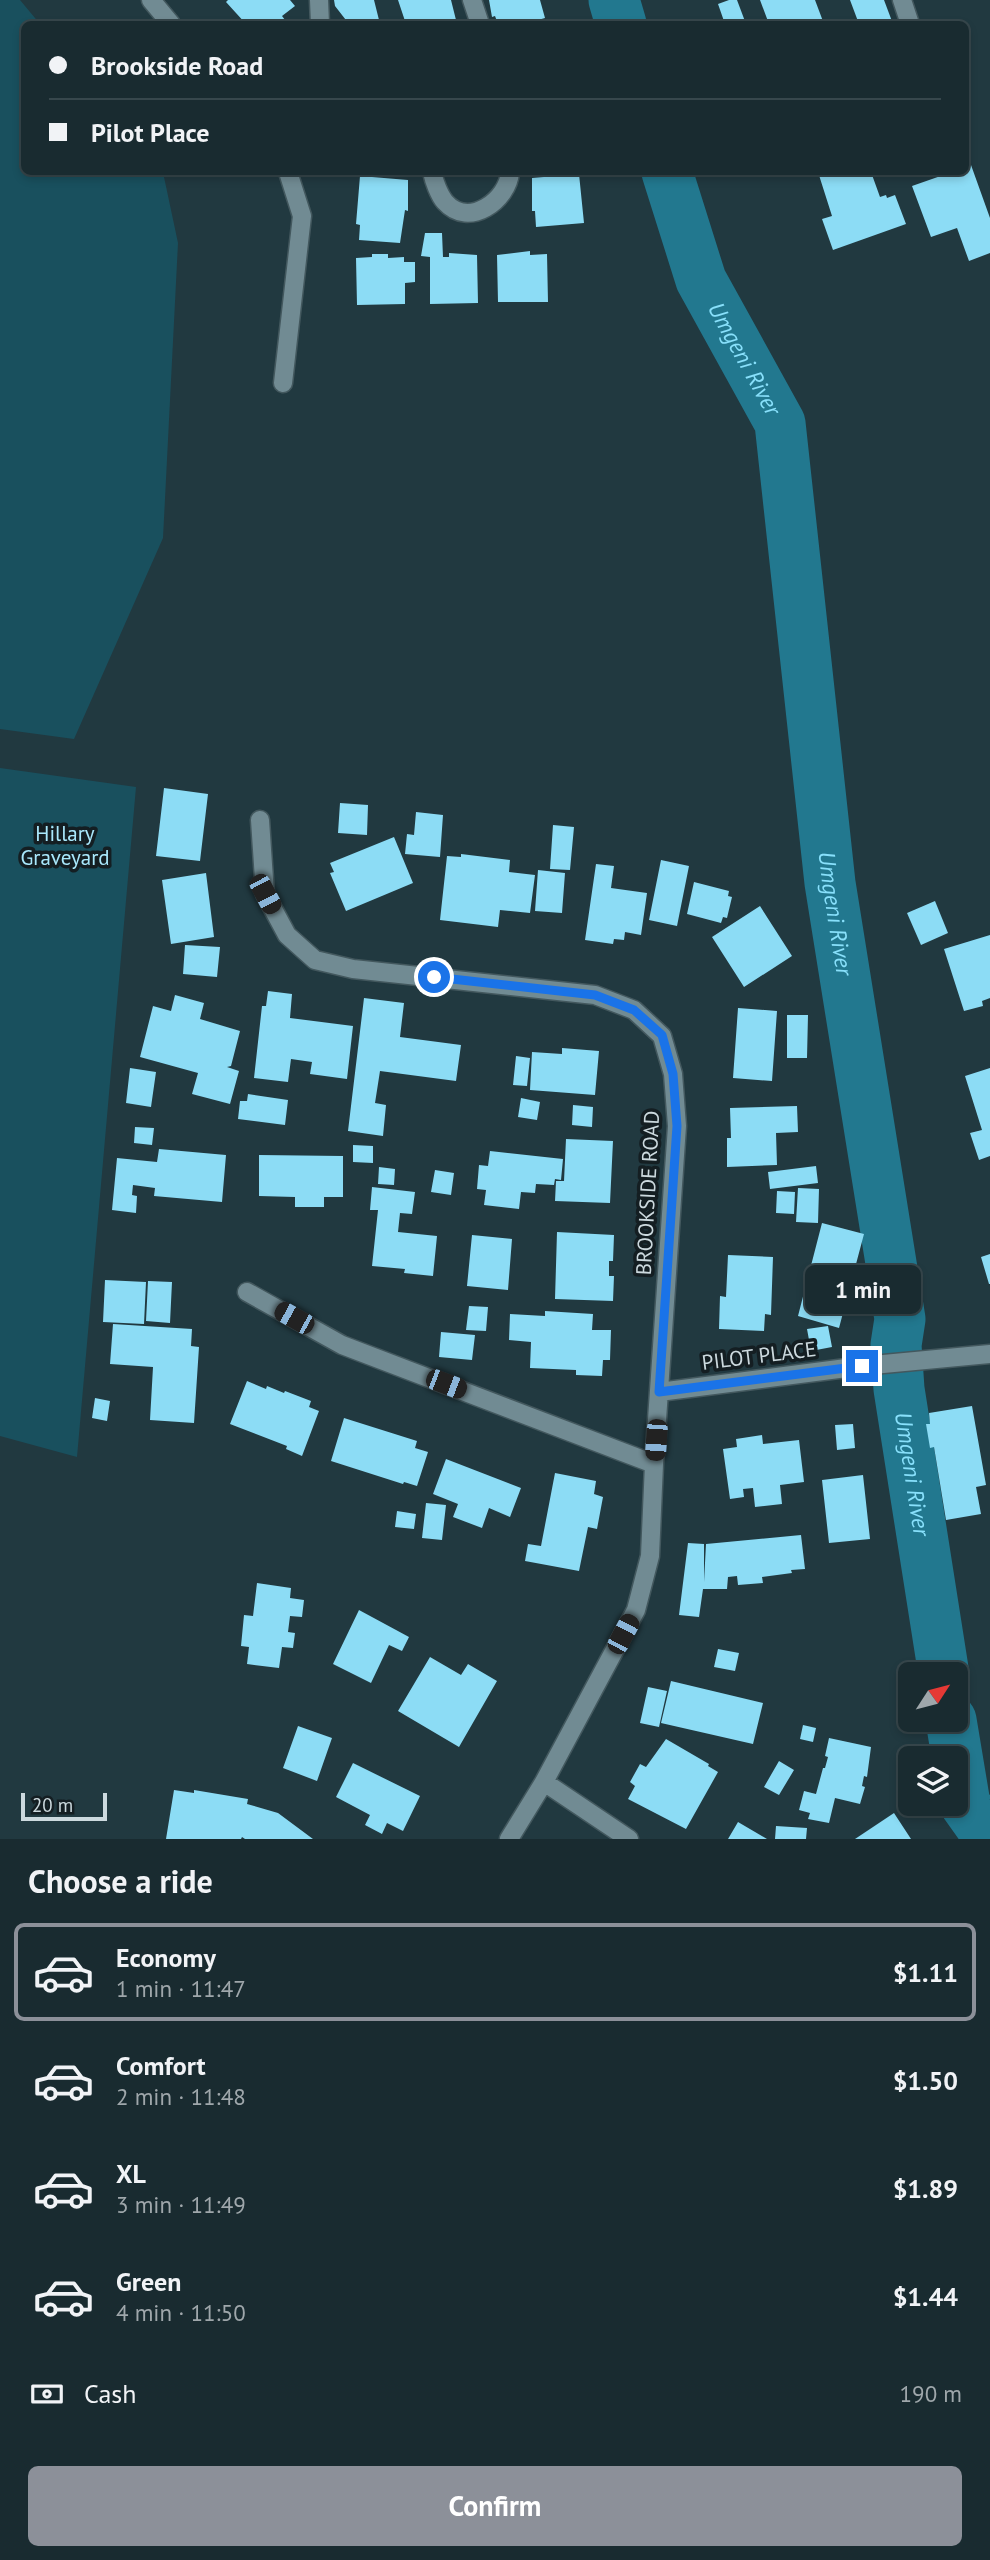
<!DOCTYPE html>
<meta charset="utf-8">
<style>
body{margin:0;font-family:"PT Sans",sans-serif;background:#223338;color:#f1f3f6;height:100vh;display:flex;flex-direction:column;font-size:26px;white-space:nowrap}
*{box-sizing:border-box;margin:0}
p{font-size:23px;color:#9fa7ab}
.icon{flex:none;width:38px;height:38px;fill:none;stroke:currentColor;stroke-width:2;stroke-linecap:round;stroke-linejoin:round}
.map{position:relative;height:1839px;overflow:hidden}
.side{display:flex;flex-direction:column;background:#192b30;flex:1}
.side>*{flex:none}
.guide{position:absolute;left:21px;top:21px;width:948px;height:154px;border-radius:10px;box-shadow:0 4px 10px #0003,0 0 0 2px #37474c;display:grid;align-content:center;height:154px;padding:0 28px;background:#192b30}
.needle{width:46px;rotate:54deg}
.buttons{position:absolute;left:898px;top:1662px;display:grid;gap:14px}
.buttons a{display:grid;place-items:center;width:70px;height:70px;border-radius:10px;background:#192b30;box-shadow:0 4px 10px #0003,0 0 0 2px #37474c;font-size:35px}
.scale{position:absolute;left:21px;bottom:18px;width:86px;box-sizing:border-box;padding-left:7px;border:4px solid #ccd9de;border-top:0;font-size:19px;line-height:24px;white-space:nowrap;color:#ccd9de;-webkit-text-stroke:5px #141e22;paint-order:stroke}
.end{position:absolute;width:32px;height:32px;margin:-16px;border:9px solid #1a73e8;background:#fff;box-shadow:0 0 0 4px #fff}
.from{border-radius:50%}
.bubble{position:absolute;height:49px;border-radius:10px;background:#192b30;box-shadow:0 4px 10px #0003,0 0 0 2px #37474c;font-size:23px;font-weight:700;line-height:49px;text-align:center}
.car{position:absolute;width:21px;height:42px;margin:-21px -10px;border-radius:9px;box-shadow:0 0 5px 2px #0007;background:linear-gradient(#222 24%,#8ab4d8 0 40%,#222 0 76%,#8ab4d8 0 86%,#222 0)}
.guide b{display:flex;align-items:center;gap:24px;height:66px;font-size:26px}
.guide b+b{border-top:2px solid #37474c}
.guide i{width:18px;height:18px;background:#f1f3f6}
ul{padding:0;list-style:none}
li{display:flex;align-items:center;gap:21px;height:98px;margin:0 14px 10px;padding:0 14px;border:4px solid transparent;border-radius:10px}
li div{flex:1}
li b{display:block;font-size:26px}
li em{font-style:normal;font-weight:700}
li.current{border-color:#8c9099}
li>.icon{width:63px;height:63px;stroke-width:1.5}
h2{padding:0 28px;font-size:32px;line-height:84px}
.pay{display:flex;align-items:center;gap:18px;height:77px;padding:0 28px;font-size:26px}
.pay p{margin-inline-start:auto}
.button{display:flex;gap:14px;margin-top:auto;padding:14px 28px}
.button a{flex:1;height:80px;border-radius:10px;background:#8c9099;color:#fff;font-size:28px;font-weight:700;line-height:80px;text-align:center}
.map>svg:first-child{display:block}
</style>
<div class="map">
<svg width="990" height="1839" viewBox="0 0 990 1839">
<rect width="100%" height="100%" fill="#213940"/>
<path fill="#19505e" d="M0,0h20l20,24h-16v148h135l5,5 14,66 -15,295 -89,201 -74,-10z
M0,768l136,19 -59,670 -77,-21z"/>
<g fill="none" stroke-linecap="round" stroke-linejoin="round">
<g stroke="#22788f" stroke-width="51">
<path d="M614,0l7,24"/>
<path id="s1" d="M667,172l34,108 79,143 50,460 70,436 -4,26 3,44 45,286"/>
<path d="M951,1720l14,84 25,35"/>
</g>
</g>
<path fill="#8cdcf5" d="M228,0h62l5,6 -13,10 3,4 -5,4h-34l-20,-22z
M334,0h40l5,20 -13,4h-17l-14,-18z
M398,0h53l6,24h-51z
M489,0h51l5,18 -21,6h-26l-3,-8 -3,1z
M729,0h8l9,24h-21l-7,-20z
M760,0h55l9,24h-55z
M850,0h34l9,24h-34z
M971,165l19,53v35l-21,8 -12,-33 -26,9 -19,-51 40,-14h14v-5z
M818,172h53l9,25 6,-2 1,3 8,-3 11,29 -73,26 -11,-31 10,-3z
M579,174l5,49 -48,4 -1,-16h-3v-33z
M360,176l48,4v31l-3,-1 -5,33 -41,-3 1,-15 -4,-1z
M425,233h17l1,24h6v-4l28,2 1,48 -48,1v-47l-9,-1z
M530,251v4l17,-1 1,48h-50l-1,-47z
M372,254h16v4l16,-1v5h11v20l-10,1v21l-48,1 -1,-47 16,-1z
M164,788l44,6 -8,67 -44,-5z
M340,803l28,2 -1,30 -29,-2z
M416,812l27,3 -3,42 -35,-3 2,-20 7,1z
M553,825l21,2 -4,43 -20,-1z
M394,837l19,46 -67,28 -16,-38 4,-1 -4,-9z
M461,854l49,6 -1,12 26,3 -5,38 -30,-3 -2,17 -58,-7 7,-64 14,1z
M661,860l28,6 -12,60 -28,-6z
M596,864l18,2 -3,22 36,5 -6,42 -16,-3 -1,8 -10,-1 -1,5 -28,-4z
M538,870l27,3 -3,40 -27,-2z
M206,873l8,64 -43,7 -9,-64z
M694,882l35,9 -1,5 4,1 -5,21 -4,-1 -2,6 -34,-9z
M935,901l13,32 -27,12 -14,-32z
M760,906l32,50 -48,31 -32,-50z
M990,935v63l-8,3 1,5 -19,5 -20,-62z
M185,945l35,2 -3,30 -34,-3z
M268,991l24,3 -2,24 63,8 -6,53 -37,-5 2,-12 -21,-3 -3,23 -34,-4 8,-72h4z
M175,995l29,8 -4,16 40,12 -9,35 -4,1 12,4 -9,33 -38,-10 6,-21 -58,-16 13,-51 18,5z
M364,998l40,5 -4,34 61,8 -5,36 -76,-10 -5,32 11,2 -3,31 -35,-5z
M738,1008l39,3 -5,70 -39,-3z
M787,1015h21l-1,43h-20z
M562,1048l37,3 -4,44 -65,-5 2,-38 30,2z
M516,1056l14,2 -3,28 -14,-1z
M130,1068l26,4 -5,35 -25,-4z
M990,1068v88l-11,4 -9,-27 12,-3 -17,-54z
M248,1094l40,6 -3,25 -47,-6 2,-18h7z
M521,1098l19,4 -3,18 -19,-3z
M573,1105l20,2 -1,20 -20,-2z
M797,1106l1,26 -22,1 1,32 -50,2v-29h4l-1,-30z
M135,1127l19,1 -2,17 -18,-2z
M566,1139l47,2 -3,62 -55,-2 1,-20h8z
M353,1145l20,1v17l-20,-1z
M159,1149l67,6 -4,47 -68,-6 1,-8 -22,-3 -1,10 5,1 -1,17 -24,-3 5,-52 40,4z
M490,1151l73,8 -2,21 -6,-1 -1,6 -18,-1 -1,9 -14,-1 -2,17 -35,-4 2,-15 -9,-1 2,-24 9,1z
M259,1155l84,1v41h-19v10h-29v-10l-36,-1z
M816,1166l2,17 -48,6 -2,-17z
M379,1167l16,2 -1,16 -16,-1z
M435,1170l19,3 -3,22 -20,-3z
M372,1187l43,5 -3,22 -12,-1 -2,19 39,4 -4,40 -29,-3 1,-4 -33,-3 6,-56h-8z
M798,1188l21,1 -1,34 -22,-1z
M777,1191l18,1 -1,22 -18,-1z
M822,1223l42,11 -25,94 -41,-12z
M557,1232l57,3 -1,26h-4v15h5l-1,25 -58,-2z
M472,1235l40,4 -4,51 -41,-4z
M990,1254v30h-1l-8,-27z
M728,1255l45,2 -2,58 -6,-1 -1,17 -45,-2 1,-33 6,1z
M105,1280l41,2 -2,42 -41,-2z
M148,1281l24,1 -2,41 -24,-2z
M469,1306l19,1 -2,24 -20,-1z
M545,1311l48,3 -1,16h19l-1,30h-7l-1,16 -26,-1v-5l-46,-2 1,-26 -22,-2 1,-26 35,2z
M113,1324l79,5 -1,17 8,1 -5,76 -44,-3 3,-53 -43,-3z
M828,1326l4,21 -21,4 -4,-22z
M441,1332l34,3 -3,25 -33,-3z
M247,1381l19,8 1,-3 17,7 1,-2 26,10 -2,6 10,4 -17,45 -16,-7 1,-3 -57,-22z
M95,1398l15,3 -3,20 -15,-3z
M972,1406l14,79 -10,2 5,27 -35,6 -12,-73 -4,1 -4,-24h4l-1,-11z
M344,1418l73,23 -2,7 13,4 -11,34 -13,-4 -1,2 -72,-23z
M853,1424l2,24 -18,2 -2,-25z
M762,1435l1,9 36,-4 5,42 -24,3 2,19 -27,3 -2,-19 -10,1 1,8 -14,2 -7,-50 14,-2 -1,-8z
M446,1459l75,29 -11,29 -21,-9 -7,20 -29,-11 5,-13 -25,-10z
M555,1473l41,8 -2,13 9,3 -6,32 -9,-2 -9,44 -54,-10 3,-17 13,2z
M863,1475l7,64 -41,4 -7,-63z
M426,1503l20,2 -4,35 -20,-2z
M397,1511l19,3 -2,15 -19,-2z
M801,1535l4,34 -14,1 1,3 -30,4 1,6 -25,2 -1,-9 -9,1 -1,12h-24l-4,28 -20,-2 9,-72 16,1v38l2,-38z
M257,1583l34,5 -1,10 14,2 -2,17 -12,-1 -2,16 7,1 -2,15 -11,-1 -3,21 -32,-4 2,-17 -8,-1 3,-31 9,1z
M359,1610l50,27 -7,14 -13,-6 -18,38 -38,-19z
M718,1649l21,4 -4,18 -21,-4z
M430,1657l31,18 7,-11 29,17 -38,66 -61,-36z
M671,1681l92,22 -10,41 -92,-21z
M648,1687l19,4 -8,36 -19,-4z
M803,1725l13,3 -3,14 -13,-3z
M298,1726l34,12 -15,43 -34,-13z
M829,1738l42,9 -4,30 -3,-1 -2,10 3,1 -5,17 -25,-6 -6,25 -21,-4 2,-6 -11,-3 5,-19 12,3 7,-26h2l3,-11 -3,-1z
M666,1739l43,25 -1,2 10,6 -32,57 -58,-30 7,-13 -5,-4 10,-18 6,3z
M779,1761l15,9 -15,25 -15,-8z
M353,1763l67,33 -17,35 -16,-8 -5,11 -17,-9 5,-10 -34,-18z
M174,1790l20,3v-3l54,9 -1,5 31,9 35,26h-68l-3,-2 -1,2h-75z
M894,1813l17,26h-56z
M738,1822l29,17h-39z
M776,1826l31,2 -1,11h-31z"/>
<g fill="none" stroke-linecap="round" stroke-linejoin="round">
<g stroke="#43585e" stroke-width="21">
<path id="street" d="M151,0l20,24
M319,0l1,24
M472,0l8,24
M902,0l8,24
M432,172c2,9 7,23 13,30 24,27 63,-2 65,-30
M283,383l19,-167 -14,-44
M260,820l5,74 22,41 28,25 38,9 242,26 39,15 28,26 11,38 4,52 -23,338 -4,92 -14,54 -92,172 -35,57
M247,1292l95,53 312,119
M659,1392l203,-26 128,-12
M544,1782l85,57"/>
</g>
<use href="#street" stroke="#718b93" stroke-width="18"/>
</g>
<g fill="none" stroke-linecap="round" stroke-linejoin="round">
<path stroke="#1a73e8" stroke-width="9" d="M434,977l161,18 39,15 28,25 11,39 4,52 -18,266 203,-26"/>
</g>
<g text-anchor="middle" stroke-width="7" stroke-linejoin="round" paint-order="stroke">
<g font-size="21" fill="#a9e8fc" stroke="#141e22">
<text x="65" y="841">Hillary<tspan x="65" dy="24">Graveyard</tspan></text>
</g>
<g font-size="21" fill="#ccd9de" stroke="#141e22">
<text transform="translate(648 1193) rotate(-87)" y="7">BROOKSIDE ROAD</text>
<text transform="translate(759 1356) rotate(-7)" y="7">PILOT PLACE</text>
</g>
<g font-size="23" font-style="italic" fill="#88e0fb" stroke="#141e22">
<text dy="8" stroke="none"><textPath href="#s1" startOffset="203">Umgeni River</textPath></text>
<text dy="8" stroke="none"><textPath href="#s1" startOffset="770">Umgeni River</textPath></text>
<text dy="8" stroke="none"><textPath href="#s1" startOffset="1337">Umgeni River</textPath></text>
</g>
</g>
</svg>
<div class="buttons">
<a><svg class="needle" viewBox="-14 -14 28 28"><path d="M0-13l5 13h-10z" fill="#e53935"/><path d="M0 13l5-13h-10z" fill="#9fa7ab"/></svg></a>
<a><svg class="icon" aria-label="layers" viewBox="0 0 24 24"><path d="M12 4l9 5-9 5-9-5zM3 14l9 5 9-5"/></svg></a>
</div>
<div class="scale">20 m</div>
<i class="end from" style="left:434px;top:977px"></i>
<i class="end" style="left:862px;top:1366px"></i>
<div class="bubble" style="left:805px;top:1265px;width:116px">1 min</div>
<i class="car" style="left:265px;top:894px;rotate:152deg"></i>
<i class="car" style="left:294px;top:1318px;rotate:299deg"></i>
<i class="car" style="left:446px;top:1384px;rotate:111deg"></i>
<i class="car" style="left:656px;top:1440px;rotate:184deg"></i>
<i class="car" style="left:623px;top:1634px;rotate:28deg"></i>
<div class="guide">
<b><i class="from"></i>Brookside Road</b>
<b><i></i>Pilot Place</b>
</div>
</div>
<section class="side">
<h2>Choose a ride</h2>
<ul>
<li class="current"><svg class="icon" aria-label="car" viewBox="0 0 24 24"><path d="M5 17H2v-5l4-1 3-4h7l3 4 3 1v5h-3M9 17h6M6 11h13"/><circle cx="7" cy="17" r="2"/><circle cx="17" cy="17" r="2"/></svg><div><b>Economy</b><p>1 min · 11:47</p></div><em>$1.11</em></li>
<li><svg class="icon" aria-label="car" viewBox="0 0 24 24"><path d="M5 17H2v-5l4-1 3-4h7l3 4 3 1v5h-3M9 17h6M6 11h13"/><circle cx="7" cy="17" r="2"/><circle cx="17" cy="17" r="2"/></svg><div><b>Comfort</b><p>2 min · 11:48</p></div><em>$1.50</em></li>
<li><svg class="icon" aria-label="car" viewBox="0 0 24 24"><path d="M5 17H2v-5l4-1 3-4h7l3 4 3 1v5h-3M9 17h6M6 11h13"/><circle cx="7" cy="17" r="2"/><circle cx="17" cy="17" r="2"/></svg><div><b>XL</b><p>3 min · 11:49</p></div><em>$1.89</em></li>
<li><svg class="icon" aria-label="car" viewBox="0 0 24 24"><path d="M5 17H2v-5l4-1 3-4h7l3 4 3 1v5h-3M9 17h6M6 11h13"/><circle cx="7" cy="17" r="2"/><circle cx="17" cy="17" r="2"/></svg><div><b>Green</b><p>4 min · 11:50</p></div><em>$1.44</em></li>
</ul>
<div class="pay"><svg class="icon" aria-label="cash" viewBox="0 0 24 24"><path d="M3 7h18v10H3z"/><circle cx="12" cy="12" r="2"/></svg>Cash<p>190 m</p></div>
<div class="button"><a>Confirm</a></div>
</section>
